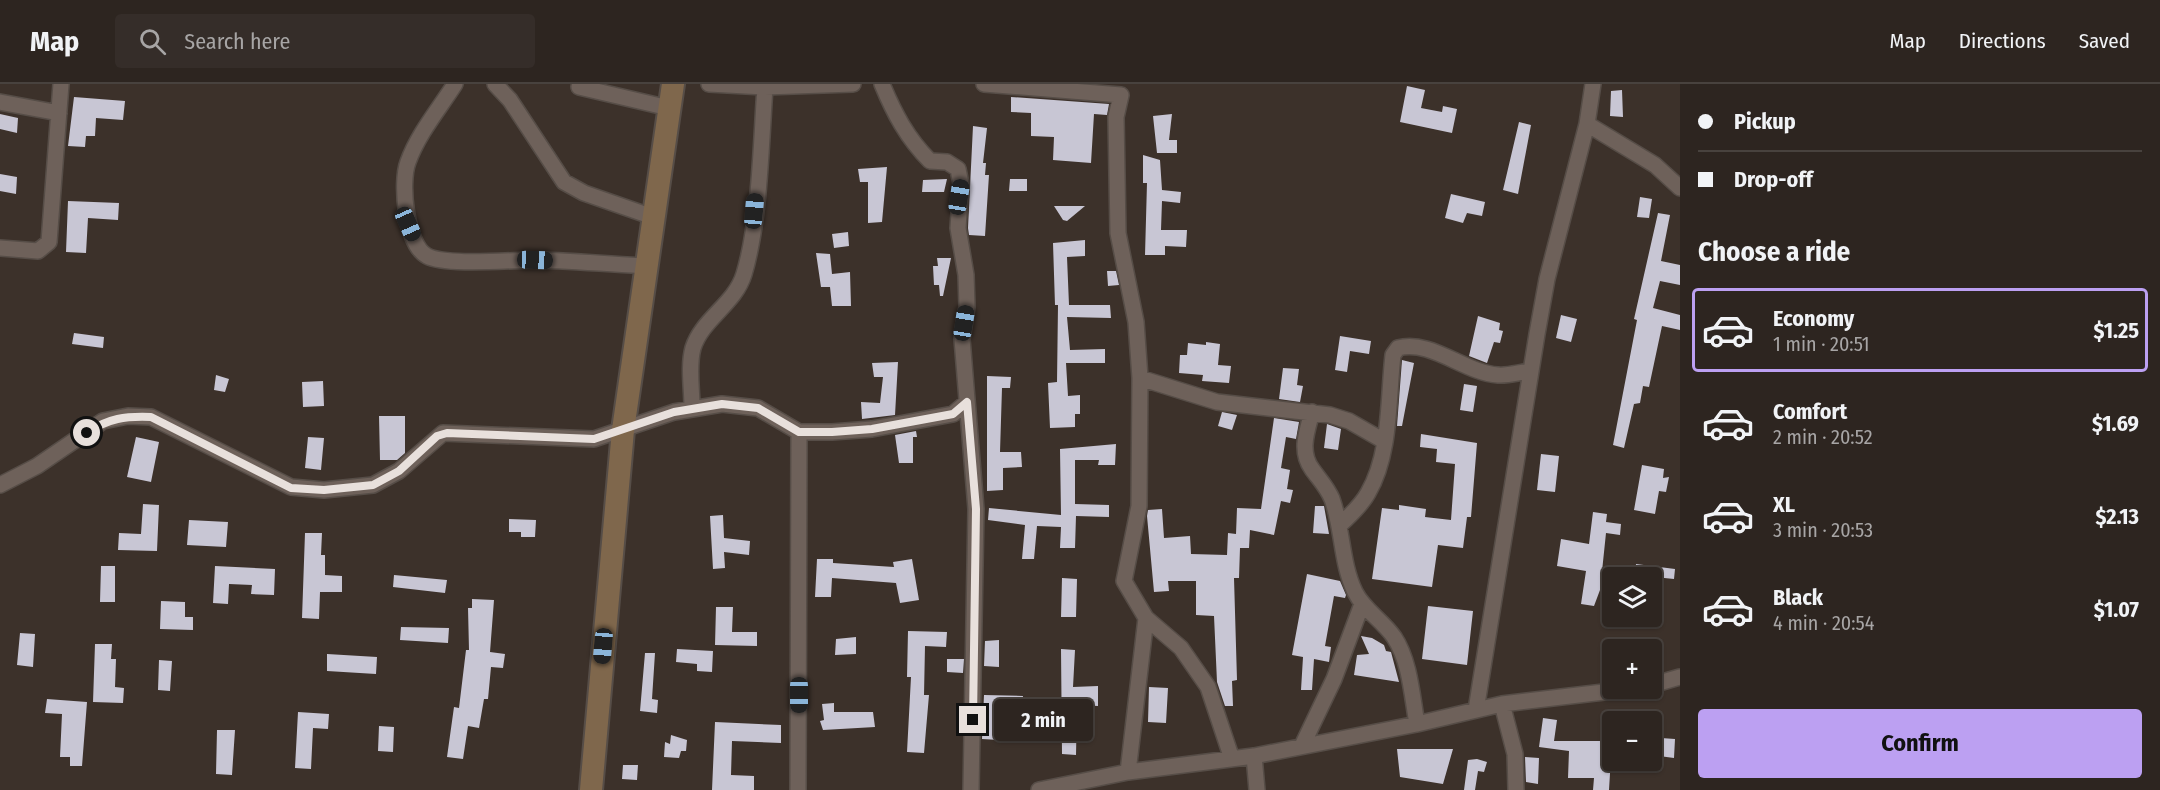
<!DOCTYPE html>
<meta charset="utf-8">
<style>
body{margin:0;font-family:"Fira Sans Condensed",sans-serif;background:#352d29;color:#f1f3f6;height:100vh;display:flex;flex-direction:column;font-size:22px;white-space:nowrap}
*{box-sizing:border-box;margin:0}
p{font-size:20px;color:#a7a5a5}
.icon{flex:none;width:33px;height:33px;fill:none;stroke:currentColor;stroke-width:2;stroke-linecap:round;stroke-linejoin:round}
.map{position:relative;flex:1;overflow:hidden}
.drawer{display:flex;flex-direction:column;background:#2d2520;width:480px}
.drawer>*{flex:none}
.banner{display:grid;align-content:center;height:132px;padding:0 18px;background:#2d2520}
.fabs{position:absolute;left:1602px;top:483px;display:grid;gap:12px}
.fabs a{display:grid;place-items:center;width:60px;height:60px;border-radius:6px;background:#2d2520;box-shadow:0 2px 4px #0004,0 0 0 2px #48423e;font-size:30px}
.end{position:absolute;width:27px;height:27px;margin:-14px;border:8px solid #e8e0dc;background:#111;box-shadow:0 0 0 3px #111}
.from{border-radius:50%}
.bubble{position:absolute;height:42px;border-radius:6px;background:#2d2520;box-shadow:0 2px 4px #0004,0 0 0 2px #48423e;font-size:20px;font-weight:700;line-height:42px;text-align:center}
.car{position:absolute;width:18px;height:36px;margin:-18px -9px;border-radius:8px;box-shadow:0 0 4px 2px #0007;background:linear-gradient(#222 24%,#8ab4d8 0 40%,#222 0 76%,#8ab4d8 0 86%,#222 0)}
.banner b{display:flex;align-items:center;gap:21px;height:57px;font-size:22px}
.banner b+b{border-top:2px solid #48423e}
.banner i{width:15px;height:15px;background:#f1f3f6}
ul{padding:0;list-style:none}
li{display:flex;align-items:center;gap:18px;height:84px;margin:0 12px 9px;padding:0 6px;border:3px solid transparent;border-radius:6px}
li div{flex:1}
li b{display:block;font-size:22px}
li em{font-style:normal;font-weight:700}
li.current{border-color:#bca0f2}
li>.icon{width:54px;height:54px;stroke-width:1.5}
h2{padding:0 18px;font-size:27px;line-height:72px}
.cta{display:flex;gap:12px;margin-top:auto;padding:12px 18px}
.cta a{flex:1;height:69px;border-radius:6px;background:#bca0f2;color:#111;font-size:24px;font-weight:700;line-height:69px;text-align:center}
header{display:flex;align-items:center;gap:36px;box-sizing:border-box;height:84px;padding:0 30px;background:#2d2520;border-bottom:2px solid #48423e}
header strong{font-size:28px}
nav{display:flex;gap:33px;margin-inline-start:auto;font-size:21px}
.search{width:420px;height:54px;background:#352d29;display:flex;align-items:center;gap:15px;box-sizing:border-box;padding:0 21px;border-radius:6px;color:#a7a5a5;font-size:22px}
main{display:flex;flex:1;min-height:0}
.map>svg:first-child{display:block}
</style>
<header>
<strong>Map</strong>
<div class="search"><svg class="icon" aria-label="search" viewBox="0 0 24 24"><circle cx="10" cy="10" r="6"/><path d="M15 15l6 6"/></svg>Search here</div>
<nav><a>Map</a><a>Directions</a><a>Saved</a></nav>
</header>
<main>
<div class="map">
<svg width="1680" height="706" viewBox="0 0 1680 706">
<rect width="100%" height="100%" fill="#3c312a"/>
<path fill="#c8c6d4" d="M1407,2l18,4 -4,18 21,4 1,-6 14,3 -5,24 -52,-11z
M1622,6l1,27 -13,-1 1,-25z
M74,13l51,4 -2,19 -27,-2 -1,18h-9l-1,11 -17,-1z
M1011,13l98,7 -2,11 -13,-1 -3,49 -38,-3 1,-23 -23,-1v-23l-20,-1z
M0,30l18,4 -1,15 -17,-4z
M1172,30l-3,26h8v13h-20l-4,-37z
M1519,38l12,3 -13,69 -15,-4z
M973,42l14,2 -4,35h3l-1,12h4l-4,61 -16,-1 -1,-7z
M1143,71l17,5 2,30 19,2 -1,11 -18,-2 -1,29h26l-1,17 -21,-1v9h-20l2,-72h-4z
M887,83l-5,55 -14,1v-41h-8l-2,-13z
M0,90l17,3 -1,17 -16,-3z
M947,95l-3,13h-22l1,-12z
M1010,95h17v12h-18z
M1451,110l34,8 -3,14 -15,-3 -4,10 -18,-5z
M1640,113l12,2 -3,19 -12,-1z
M68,117l51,2 -1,17 -30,-2 -2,35 -20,-1z
M1054,122h31l-18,15 -4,-1z
M1658,129l12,2 -9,46 19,4v20l-20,-4 -7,27 27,7v15l-18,-4 -13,61 -6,-1 -3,17 -6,1 -10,44 -11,-3 24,-125 -3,-1z
M848,148l1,14 -15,2 -2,-14z
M1085,156v16l-18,1 2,48h41l1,13 -44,-1 3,33 35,-1v14h-39l2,33 12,-1v19h-5v13l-25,1 -2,-45 9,-1 1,-77h-3l-2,-62z
M816,169l14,1 2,20 18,-2 1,34h-19l-2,-19h-9z
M937,174h14l-8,38h-3l-1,-11h-5l-1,-19h5z
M1107,187h9l3,14 -11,1z
M1561,231l16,4 -6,23 -15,-4z
M1478,232l22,7 -1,7 4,1 -3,12 -6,-1 -7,21 -18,-7z
M74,249l30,4 -1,11 -31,-4z
M1340,252l31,5 -2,13 -19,-3 -3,21 -12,-2z
M1206,258l14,2 -2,21 13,1 -2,17 -27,-2 1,-6 -24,-2 1,-18h7l1,-12 18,2z
M1402,276l12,3 -12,63h-5z
M898,278l-3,53 -33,4 -1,-17 19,1 3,-26h-9l-2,-14z
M1283,284l16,1 -2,16 6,1 -3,16 -21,-3z
M216,291l13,4 -4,13 -11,-2z
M987,292l24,1 -1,11h-8l-2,64h21l1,15 -19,1v22l-16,1z
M323,297l1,25 -21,1 -1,-25z
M1464,300l13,2 -4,26 -13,-2z
M1222,328l15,3 -5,15 -14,-4z
M379,332h26v37l-8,7h-17z
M1274,334l25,4 -3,17 -10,-2 -5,31 9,2 -3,19 6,1 -3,13 -9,-2 -7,34 -24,-5 -1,18h-9l-1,30h-5l3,102 -5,1 1,25h-8l-8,-24 -3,-66 -18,-1v-34h-28l1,10 -15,1 -7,-76 1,-6 14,-1 2,29 26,-2 1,18 36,1 1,-22 8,1 1,-26 24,1z
M1327,340l14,5 -3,21 -14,-2z
M916,347l1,6h-4v26h-14l-4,-28z
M1421,350l56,9 -6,74h-4l-4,31 -25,-3 -6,42 -60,-8 10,-71 17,2v-5l27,4 -1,8 26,3 4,-56 -19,-2 1,-13 -17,-2z
M136,353l23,5 -8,40 -24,-5z
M308,353l16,1 -3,32 -16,-2z
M1116,360l-1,21h-17l1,-5h-24v44l34,1v12l-33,-1 -1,32h-15l1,-21 -24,-1 -3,33h-12l3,-34 -37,-5 1,-12 72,7 -1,-66z
M1541,370l18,2 -4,36 -18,-2z
M1642,381l22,4 -1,9 6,-1 -3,15 -7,-1 -4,23 -21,-4z
M143,420l16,1 -2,46 -39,-1 1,-17 22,1z
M1315,422h9l5,28 -16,-1z
M1593,428l14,2 -1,8 15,2 -1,11 -14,-2 -5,48 2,1 -9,24 -13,-2 5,-33 -29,-5 4,-27 28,5z
M723,431l1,23 26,3 -1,14 -25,-3 1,16 -12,1 -3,-53z
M509,435l27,1 -1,17h-14v-5h-12z
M189,436l39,2 -2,25 -39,-2z
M305,449h17l-1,22h4v20l17,1v16h-22l-1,27 -17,-1z
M817,475h16v4l61,4 -1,-5 19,-3 7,41 -19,3 -4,-20 -64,-5 -1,19h-16z
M1636,480l39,5 -1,10 -39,-4z
M101,482h14v36h-15z
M215,482l60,3 -1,26 -23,-1 1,-9 -23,-1 -1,20 -15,-1z
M1307,490l33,7 6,14 -1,3 -11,-2 -9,50 6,1 -2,15 -15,-3 -2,31h-11l2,-33 -11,-2z
M394,491l53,5 -2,13 -52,-6z
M1062,494l15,1 -1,38h-15z
M472,515l22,1 -4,52 15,2 -2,14 -12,-1 -3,32h-4l-5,29 -11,-2 -5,33 -16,-2 7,-50 5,1 7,-58h3l-1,-42h4z
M161,517l24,1v15h8v13l-33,-1z
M1428,522l45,5 -6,54 -45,-6z
M716,523h17l-1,25h25v14l-42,-1z
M401,543l48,1 -1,15 -48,-3z
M908,547l39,1 -1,15 -21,-1 -1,49h5l-5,58 -17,-1 4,-75h-4z
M20,549l15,1 -2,33 -16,-2z
M1361,552l11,2 12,7 2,6 5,1 8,30 -45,-7 3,-20 12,-1z
M856,553v17l-21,1 1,-16z
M999,556v27l-15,-1 1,-25z
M95,560h17l-1,15h5l-1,28 9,1 -1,15 -30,-1z
M677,565l36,2 -1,21 -15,-1v-7l-21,-2z
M1061,565l14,1 -2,37 25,-1v20l-21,-1 -1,50 -14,-1z
M645,569h10l-3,46 6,1 -1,13 -17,-2z
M327,570l50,3 -1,17 -49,-3z
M947,575h17l-1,14 -16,-1z
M159,576l13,1 -2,30 -12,-1z
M1149,603l19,1 -2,35 -18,-1z
M984,611l39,1 -1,14h-23v30l-17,-1z
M47,615l40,3 -5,64h-12v-9h-10l2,-43 -17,-1z
M834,619v9h39l2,15 -52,3 -3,-9 4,-1 -2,-16z
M298,628l31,2 -1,15 -15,-1 -2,41 -16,-1z
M1543,634l14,2 -3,21h58l-3,49h-16l1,-12h-26l1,-27 -30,-4z
M715,638l66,3v18l-49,-2 -1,34 23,1v14h-42z
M379,642l15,1 -1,25 -15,-1z
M217,646h18l-3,45 -16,-1z
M671,651l16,5 -1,11h-5l-2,7 -15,-1 1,-15 5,2z
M1661,654l14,1 -1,19 -15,-2z
M1397,665h56l-10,35 -43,-7z
M1525,673l14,1 -1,26 -12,-2z
M1477,675l10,3 -3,10 -6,-1 -3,19h-11l4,-30z
M623,681h15l-1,15 -15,-1z"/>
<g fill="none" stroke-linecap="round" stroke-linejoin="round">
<g stroke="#564d47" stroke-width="18">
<path id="street" d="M455,0c-16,25 -37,50 -47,78 -8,21 -2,83 19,94 19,10 85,4 109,4 37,1 74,4 110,6
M495,0l15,16 54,82 20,11 69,24
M709,0l56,3 88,-3
M882,0c12,29 25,54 48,77l17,1 11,7 3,15 -3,44 8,47 1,32 -5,32 14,170 -5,281
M984,0l137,11 -5,22 2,116 18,89 4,56 -1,128 -15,75 22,37 35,30 27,39 24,72
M579,3l90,21
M0,18l59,11
M1587,40l68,41 25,23
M0,164l38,3 11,-9 12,-158
M1140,294l77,24 113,13 19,6 35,20
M692,323c0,-18 -4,-41 1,-59 9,-29 42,-44 51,-74 16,-53 17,-131 21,-187
M1312,328c-5,19 -13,39 0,57 7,10 15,18 20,30 11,30 9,64 23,93 9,18 27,28 39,45 16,24 18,59 23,87
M0,401l37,-19 66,-45 25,-5 23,1 140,70 33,3 49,-5 26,-14 44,-38 151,6 80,-27 48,-8 36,4 41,24h33l40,-3 81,-15 14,-12
M1340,441c10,-10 21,-19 28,-32 23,-39 20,-95 25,-138l5,-7c33,-9 67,25 100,27 10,1 22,-3 33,-4
M1652,601l28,-8
M1502,620l13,50 1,36
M1476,626l61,-376 10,-55 40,-155 6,-40
M1302,662l32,-67 28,-75
M1254,672l3,34
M1128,688l18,-154
M798,706l1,-358
M1039,706l89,-18 126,-16 163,-32 85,-20 136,-16"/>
</g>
<g stroke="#564d47" stroke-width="26">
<path id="secondary" d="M591,706l32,-360 50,-346"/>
</g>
<use href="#street" stroke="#6e615a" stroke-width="15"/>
<use href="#secondary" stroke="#7f674c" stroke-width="22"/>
</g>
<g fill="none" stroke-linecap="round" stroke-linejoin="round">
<path stroke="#e8e0dc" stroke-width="8" d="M87,349c21,-15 39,-17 64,-16l140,71 33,2 49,-5 26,-14 38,-35 10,-3 147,6 80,-27 48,-8 36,4 41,24h33l40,-3 81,-15 14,-12 9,107 -3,211"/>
</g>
</svg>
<div class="fabs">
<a><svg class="icon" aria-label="layers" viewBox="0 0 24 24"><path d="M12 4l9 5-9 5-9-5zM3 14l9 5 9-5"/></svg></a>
<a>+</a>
<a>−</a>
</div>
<i class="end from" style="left:87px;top:349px"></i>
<i class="end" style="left:973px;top:636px"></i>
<div class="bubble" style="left:994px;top:615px;width:99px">2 min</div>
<i class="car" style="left:959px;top:113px;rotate:9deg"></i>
<i class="car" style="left:754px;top:127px;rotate:5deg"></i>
<i class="car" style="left:408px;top:140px;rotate:156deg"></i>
<i class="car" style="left:535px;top:176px;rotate:92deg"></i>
<i class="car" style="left:964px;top:239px;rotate:9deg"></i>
<i class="car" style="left:603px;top:562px;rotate:185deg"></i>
<i class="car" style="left:799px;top:611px;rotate:180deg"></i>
</div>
<section class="drawer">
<div class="banner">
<b><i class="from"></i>Pickup</b>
<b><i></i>Drop-off</b>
</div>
<h2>Choose a ride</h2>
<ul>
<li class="current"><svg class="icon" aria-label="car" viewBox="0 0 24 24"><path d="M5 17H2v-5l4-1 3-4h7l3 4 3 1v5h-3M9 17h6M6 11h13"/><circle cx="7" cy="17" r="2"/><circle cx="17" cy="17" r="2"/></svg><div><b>Economy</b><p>1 min · 20:51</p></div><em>$1.25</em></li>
<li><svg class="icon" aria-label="car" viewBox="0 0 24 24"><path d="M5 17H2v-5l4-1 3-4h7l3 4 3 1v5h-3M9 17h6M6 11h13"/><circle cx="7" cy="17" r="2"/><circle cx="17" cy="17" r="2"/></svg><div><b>Comfort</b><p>2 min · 20:52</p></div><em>$1.69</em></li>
<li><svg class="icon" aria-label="car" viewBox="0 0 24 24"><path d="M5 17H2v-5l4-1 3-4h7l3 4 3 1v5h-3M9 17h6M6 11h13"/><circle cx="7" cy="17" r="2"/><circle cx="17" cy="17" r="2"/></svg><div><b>XL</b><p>3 min · 20:53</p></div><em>$2.13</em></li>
<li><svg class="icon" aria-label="car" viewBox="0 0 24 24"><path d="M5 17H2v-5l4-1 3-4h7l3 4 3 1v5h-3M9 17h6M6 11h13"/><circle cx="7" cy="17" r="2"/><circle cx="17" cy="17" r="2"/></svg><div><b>Black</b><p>4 min · 20:54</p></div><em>$1.07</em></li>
</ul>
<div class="cta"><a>Confirm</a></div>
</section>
</main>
